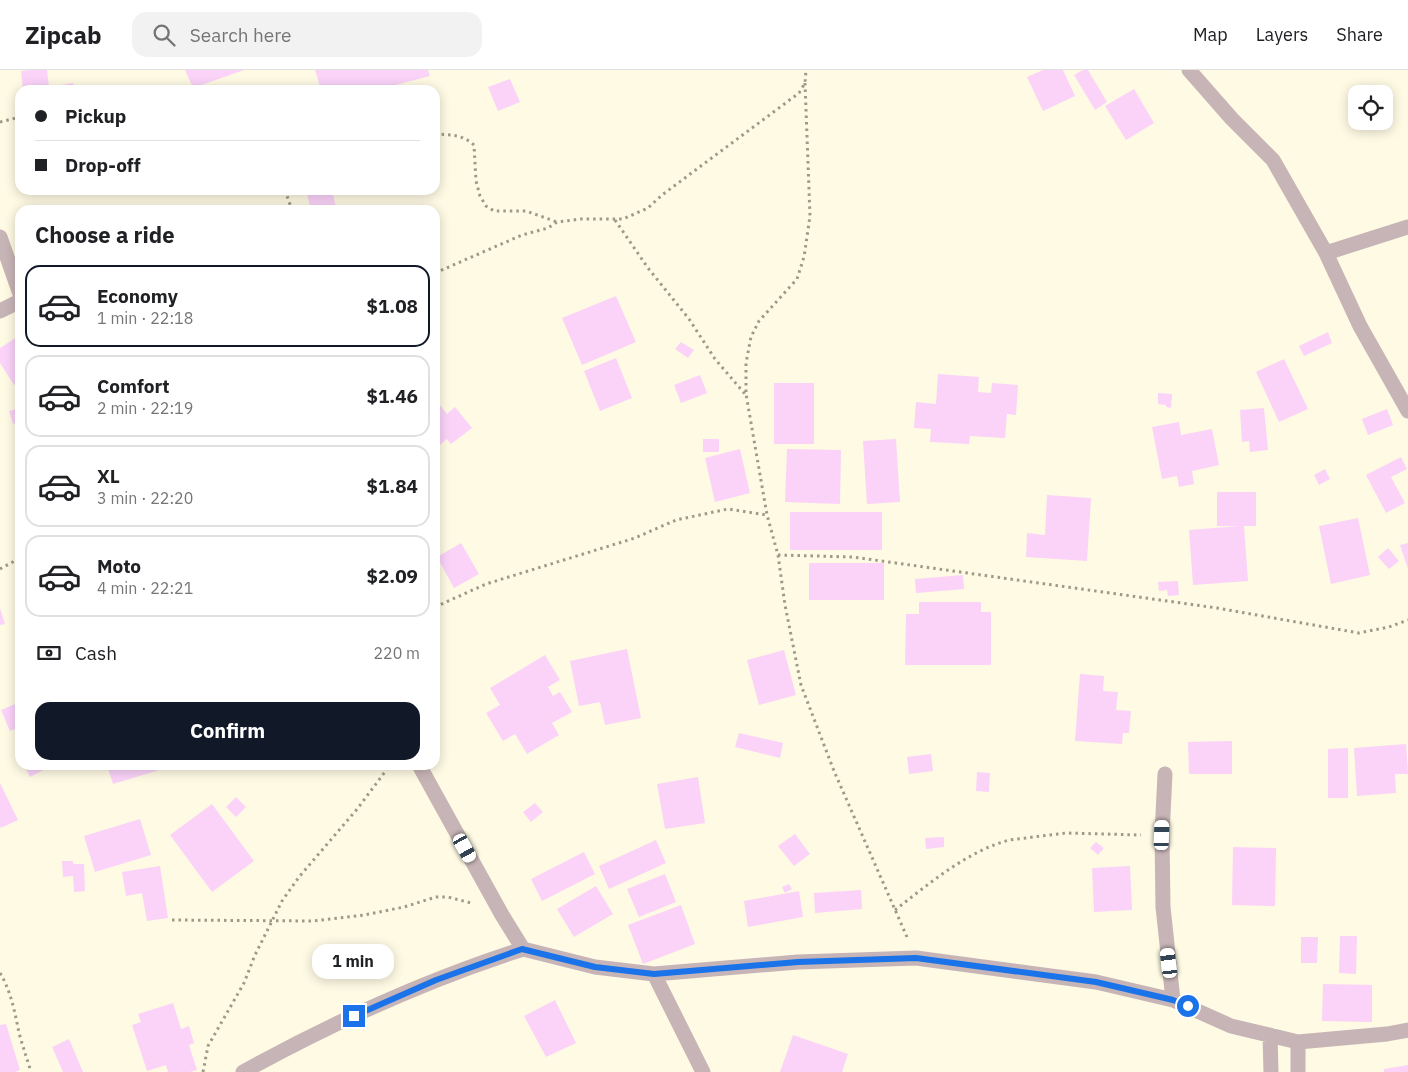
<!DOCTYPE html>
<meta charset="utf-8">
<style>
body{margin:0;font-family:"IBM Plex Sans",sans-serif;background:#f2f2f2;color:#202124;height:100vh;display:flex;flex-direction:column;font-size:19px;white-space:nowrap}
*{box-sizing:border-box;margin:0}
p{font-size:16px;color:#757577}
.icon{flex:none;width:28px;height:28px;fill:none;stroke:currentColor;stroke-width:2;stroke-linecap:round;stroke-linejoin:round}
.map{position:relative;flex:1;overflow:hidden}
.sheet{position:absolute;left:15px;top:135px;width:425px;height:565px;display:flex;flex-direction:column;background:#fff;border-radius:15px;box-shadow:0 2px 12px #0003}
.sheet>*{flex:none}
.hud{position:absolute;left:15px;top:15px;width:425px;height:110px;border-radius:15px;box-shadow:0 2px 12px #0003;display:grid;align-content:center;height:110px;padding:0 20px;background:#fff}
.fabs{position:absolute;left:1348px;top:15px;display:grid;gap:10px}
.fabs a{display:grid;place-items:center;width:45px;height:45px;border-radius:10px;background:#fff;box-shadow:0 2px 12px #0003;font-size:25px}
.end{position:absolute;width:22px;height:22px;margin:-11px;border:6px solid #1a73e8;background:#fff;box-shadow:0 0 0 2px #fff}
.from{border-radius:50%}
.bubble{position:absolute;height:35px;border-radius:15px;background:#fff;box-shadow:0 2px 12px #0003;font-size:16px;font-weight:700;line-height:35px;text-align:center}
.car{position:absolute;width:15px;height:30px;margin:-15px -8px;border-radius:6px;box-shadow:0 0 4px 1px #0007;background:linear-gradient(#fff 24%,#345 0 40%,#fff 0 76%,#345 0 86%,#fff 0)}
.hud b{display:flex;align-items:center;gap:18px;height:48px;font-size:19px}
.hud b+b{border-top:1px solid #e0e0e0}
.hud i{width:12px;height:12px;background:#202124}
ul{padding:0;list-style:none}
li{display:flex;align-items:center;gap:15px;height:82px;margin:0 10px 8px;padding:0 10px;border:2px solid #e0e0e0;border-radius:15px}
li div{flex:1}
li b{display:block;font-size:19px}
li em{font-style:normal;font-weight:700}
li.on{border-color:#111827}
li>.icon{width:45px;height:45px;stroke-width:1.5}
h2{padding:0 20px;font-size:22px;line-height:60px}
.pay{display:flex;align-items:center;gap:12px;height:55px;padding:0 20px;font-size:19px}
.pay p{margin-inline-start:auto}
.cta{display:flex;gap:10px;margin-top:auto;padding:10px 20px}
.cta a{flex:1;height:58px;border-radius:15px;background:#111827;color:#fff;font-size:20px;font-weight:700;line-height:58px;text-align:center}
header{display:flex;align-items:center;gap:30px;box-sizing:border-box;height:70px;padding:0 25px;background:#fff;border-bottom:1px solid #e0e0e0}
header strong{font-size:24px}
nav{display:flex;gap:28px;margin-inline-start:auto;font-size:18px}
.search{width:350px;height:45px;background:#f2f2f2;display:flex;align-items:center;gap:12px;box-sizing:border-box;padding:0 18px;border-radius:15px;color:#757577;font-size:19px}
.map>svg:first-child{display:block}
</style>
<header>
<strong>Zipcab</strong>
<div class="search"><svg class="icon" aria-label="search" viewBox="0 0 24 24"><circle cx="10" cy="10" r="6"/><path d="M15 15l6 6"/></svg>Search here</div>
<nav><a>Map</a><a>Layers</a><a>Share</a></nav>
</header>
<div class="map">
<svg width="1408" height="1002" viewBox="0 0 1408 1002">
<rect width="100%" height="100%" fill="#fefae4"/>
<path fill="#fbd3f9" d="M31,0h16l2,17 24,-4 1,7h-51l-2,-19z
M185,0h59l-51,18z
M315,0h113l2,6 -54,14h-55z
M1043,0h20l12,26 -32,15 -16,-34z
M1083,0h5l19,32 -12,8 -21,-35z
M510,9l10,23 -22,9 -10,-24z
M1134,19l20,34 -28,17 -21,-34z
M306,120h26l4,18 -10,2h-15z
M616,226l20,46 -54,23 -20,-47z
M1328,262l4,11 -28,13 -5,-10z
M17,267l3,5v39l-6,4 -14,-22v-15z
M681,272l13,8 -6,8 -13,-9z
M616,288l16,40 -32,13 -16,-40z
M1284,289l24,50 -29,13 -23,-50z
M938,304l41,3 -1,15 13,1 1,-10 26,2 -2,30 -9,-1 -2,24 -35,-2 -1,8 -39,-2 1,-13 -17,-1 2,-26 20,2z
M700,305l7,18 -26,10 -7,-18z
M774,313h40v61h-40z
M1158,323l14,1 -1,14 -5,-1v-2l-8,-1z
M435,329l12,15 8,-7 17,21 -21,16 -4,-5 -12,10z
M20,338v14l-7,2 -4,-13z
M1264,338l4,42 -18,2 -1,-11 -7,1 -2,-32z
M1387,339l6,16 -25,10 -6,-16z
M1179,352l2,13 31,-6 7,36 -27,6 2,13 -15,3 -2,-11 -15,3 -10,-52z
M703,369h16v13h-16z
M896,369l4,63 -33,2 -4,-63z
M740,379l10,44 -35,9 -10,-44z
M787,379l54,1 -1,54 -55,-2z
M1401,387l6,12 -16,8 14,26 -19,10 -20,-38z
M1325,399l5,10 -11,6 -5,-10z
M1217,422h39v34h-12l4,55 -55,4 -4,-55 50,-4h-22z
M1047,425l44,3 -4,63 -61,-4 1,-24 18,2z
M790,442h92v38h-92z
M1358,448l12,57 -39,9 -12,-58z
M461,473l18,31 -25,14 -17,-31z
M1408,473v26l-8,-24z
M1388,478l11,13 -10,8 -11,-12z
M809,493h75v37h-75z
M963,505l1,14 -48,4 -1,-14z
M1178,511l1,14 -11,1 -1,-6 -8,1 -1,-9z
M919,532h62v10h10v53h-86l1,-51h13z
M0,538l5,16 -5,1z
M627,579l14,69 -36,7 -5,-23 -21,4 -9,-45z
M784,580l12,45 -37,10 -12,-45z
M545,585l15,25 -12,7 5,9 7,-4 12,20 -20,11 7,12 -32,19 -12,-20 -12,7 -17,-28 14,-8 -10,-17z
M1080,604l24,2 -1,15 15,1 -2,18 15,1 -2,22h-6l-1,11 -47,-3z
M20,632v25l-10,4 -9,-21z
M739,663l44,10 -3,15 -45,-11z
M1232,671v33h-43l-1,-32z
M1406,674l2,30h-13l1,19 -39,3 -3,-48z
M1348,678v50h-20v-49z
M931,684l2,17 -24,3 -2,-17z
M24,695h29l-23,12z
M107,695h59v3l-53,16z
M977,702l13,1 -1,19 -13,-1z
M698,707l7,46 -40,6 -8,-45z
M0,713l18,37 -17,8 -1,-2z
M236,727l10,10 -10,10 -10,-10z
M535,733l8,9 -12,10 -8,-10z
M212,734l42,57 -42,31 -42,-57z
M140,749l11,36 -56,17 -11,-36z
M795,764l15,20 -16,12 -16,-20z
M944,767v10l-18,2 -1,-11z
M656,770l10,23 -57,26 -10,-23z
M1096,772l8,6 -6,7 -8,-7z
M1233,777l43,1 -1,58 -43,-1z
M584,782l11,22 -53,27 -11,-22z
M62,791h11v3h11l1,27 -11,1 -1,-16 -10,1z
M160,796l8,52 -21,3 -5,-28 -16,3 -4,-24z
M1130,796l2,44 -38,2 -2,-44z
M665,804l11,28 -37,15 -12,-28z
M789,814l3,5 -7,4 -3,-6z
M596,816l17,28 -39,23 -17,-28z
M861,820l1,19 -47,4 -1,-20z
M799,821l4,26 -55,10 -4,-26z
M681,835l14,39 -52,20 -15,-39z
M1340,866h17l-1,38 -17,-1z
M1301,867h17l-1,26h-16z
M1323,914l49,1v37l-50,-1z
M555,930l21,43 -30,14 -22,-41z
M173,933l8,26 8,-3 5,17 -5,2 8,25 -7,2h-22l-2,-7 -19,6 -15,-46 9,-3 -3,-8z
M6,954l14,46 -5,2h-15v-47z
M793,965l55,19 -6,18h-62z
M69,969l14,33h-20l-11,-25z
M1408,995v7h-24v-3z"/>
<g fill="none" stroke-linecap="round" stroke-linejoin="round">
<path stroke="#9d9a88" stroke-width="3" stroke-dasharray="2.5 4" stroke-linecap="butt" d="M805,13l5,133 -6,41 -7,22 -38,42 -8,16 -5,26v31l21,121 11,40 7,50 16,80 33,86 73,166
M0,52l20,-5
M435,64c15,1 27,0 39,11l2,36 4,15 6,10 8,5h32l31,11
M285,120l7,20
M615,150l33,48 41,51 26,40 30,35
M435,203l87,-38 26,-7 9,-6 24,-3h42l25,-11 14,-13 137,-102 6,-10 1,-13
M778,485l75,2 364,51 142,25 30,-6 19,-7
M0,499l20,-11
M435,537l51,-23 149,-46 41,-18 52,-11 39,6
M895,840c35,-27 71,-58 114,-70l57,-7 75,2
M172,850l141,1 51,-6 40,-8 32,-10h12l23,6
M0,903c11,18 15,40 19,60 4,14 8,26 12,39
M203,1002l5,-26 36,-63 11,-28 27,-54 17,-24 59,-69 32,-43"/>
<path stroke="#c7b4b6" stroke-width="15" d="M1189,0l43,49 41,41 53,93 34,73 48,85
M0,167l20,57
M1326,183l82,-26
M0,241l20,-10
M419,695l83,150 21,34 72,18 59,7 144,-12 118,-4 180,24 77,18 58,26 67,16 89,-8 21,-4
M1165,704l-3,61 1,72 10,93
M654,904l49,98
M1270,965l1,37
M1298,972v30
M243,1002c89,-49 183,-92 280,-123"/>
</g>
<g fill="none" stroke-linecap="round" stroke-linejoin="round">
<path stroke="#1a73e8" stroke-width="6" d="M354,946l82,-36 86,-31 73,18 59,7 144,-12 118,-4 180,24 77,18 15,6"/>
</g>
</svg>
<div class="fabs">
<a><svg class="icon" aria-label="locate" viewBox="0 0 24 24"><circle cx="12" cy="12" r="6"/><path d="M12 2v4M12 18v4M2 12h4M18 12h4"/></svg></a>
</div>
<i class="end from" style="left:1188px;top:936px"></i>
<i class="end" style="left:354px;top:946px"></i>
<div class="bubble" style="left:312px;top:874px;width:82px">1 min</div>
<i class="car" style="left:1162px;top:765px;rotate:2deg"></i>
<i class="car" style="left:465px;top:778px;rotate:151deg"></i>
<i class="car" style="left:1169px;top:893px;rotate:353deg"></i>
<div class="hud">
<b><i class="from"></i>Pickup</b>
<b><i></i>Drop-off</b>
</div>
<section class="sheet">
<h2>Choose a ride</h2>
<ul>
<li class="on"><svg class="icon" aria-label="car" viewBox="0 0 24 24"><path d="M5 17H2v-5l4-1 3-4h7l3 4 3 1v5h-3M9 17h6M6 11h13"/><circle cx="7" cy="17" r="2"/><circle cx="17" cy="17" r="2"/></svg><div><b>Economy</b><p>1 min · 22:18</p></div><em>$1.08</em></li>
<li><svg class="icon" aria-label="car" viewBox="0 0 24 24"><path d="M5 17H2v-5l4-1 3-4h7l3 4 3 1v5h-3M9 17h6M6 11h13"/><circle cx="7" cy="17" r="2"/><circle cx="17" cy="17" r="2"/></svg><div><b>Comfort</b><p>2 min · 22:19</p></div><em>$1.46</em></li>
<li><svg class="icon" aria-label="car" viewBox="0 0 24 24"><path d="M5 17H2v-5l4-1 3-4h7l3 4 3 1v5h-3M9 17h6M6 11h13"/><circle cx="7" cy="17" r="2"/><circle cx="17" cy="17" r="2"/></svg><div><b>XL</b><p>3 min · 22:20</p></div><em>$1.84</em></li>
<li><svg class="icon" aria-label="car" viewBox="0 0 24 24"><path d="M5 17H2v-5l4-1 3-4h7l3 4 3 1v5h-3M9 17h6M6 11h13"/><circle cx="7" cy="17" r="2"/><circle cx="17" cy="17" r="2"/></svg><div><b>Moto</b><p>4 min · 22:21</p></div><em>$2.09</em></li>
</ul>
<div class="pay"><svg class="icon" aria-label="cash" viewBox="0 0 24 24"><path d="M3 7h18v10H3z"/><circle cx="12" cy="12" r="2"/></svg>Cash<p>220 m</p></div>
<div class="cta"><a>Confirm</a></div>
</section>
</div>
